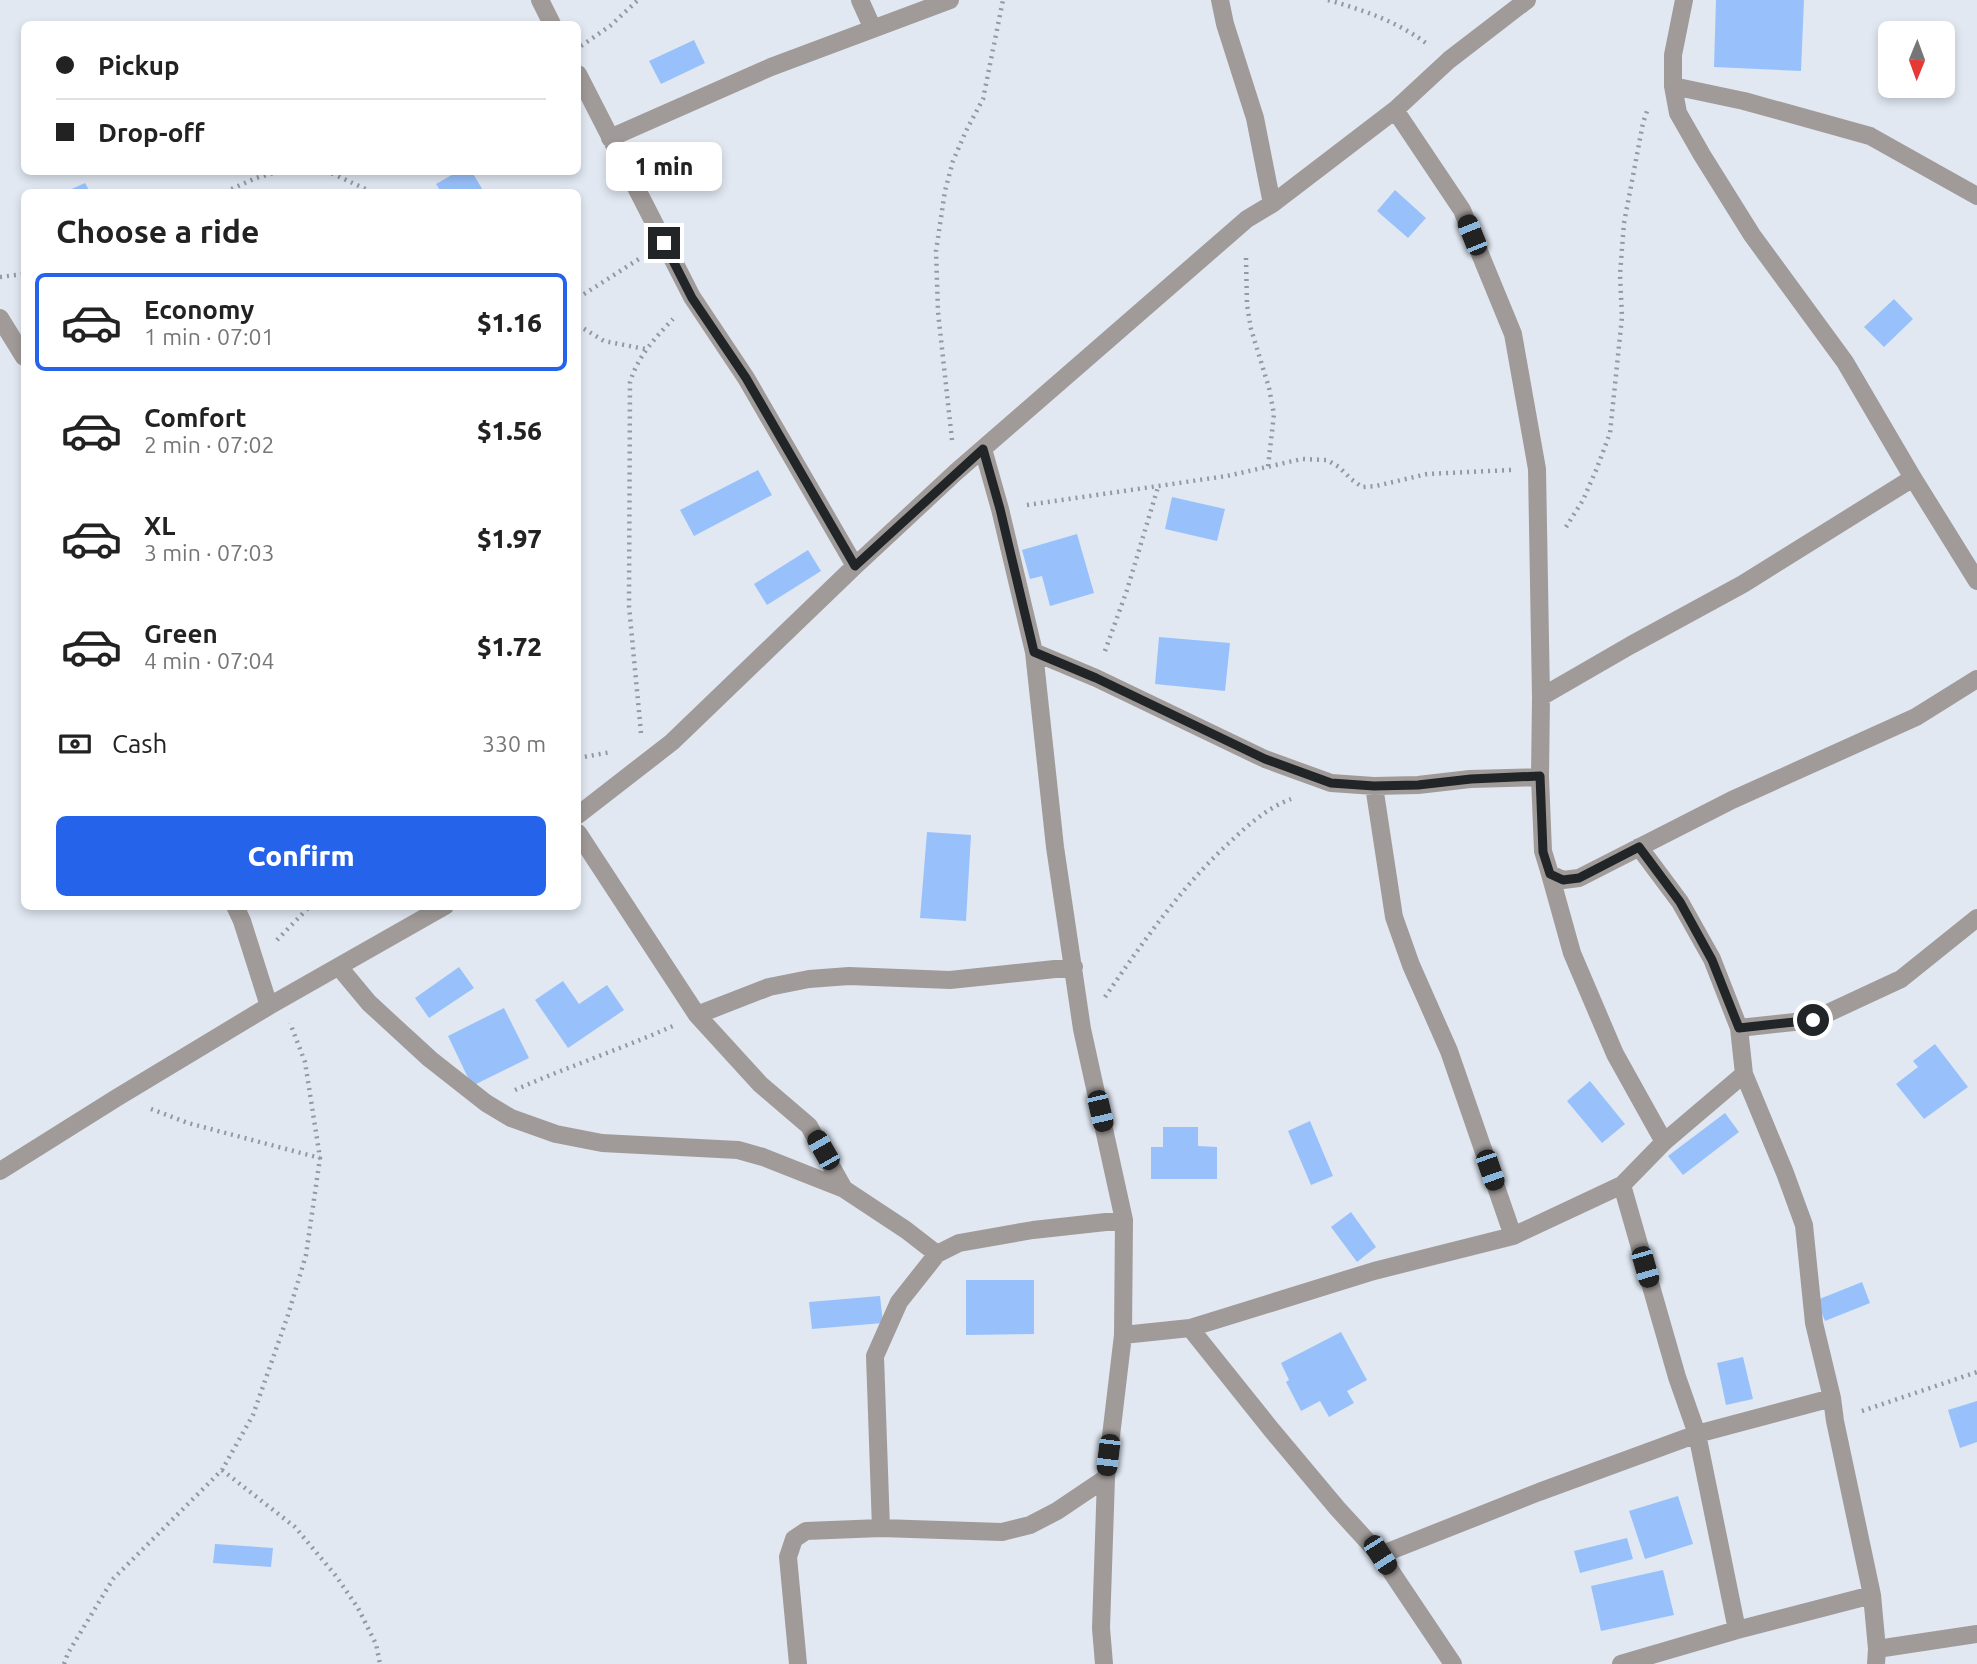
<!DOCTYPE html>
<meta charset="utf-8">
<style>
body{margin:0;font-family:Ubuntu,sans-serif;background:#f6f6f6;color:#222;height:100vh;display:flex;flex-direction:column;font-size:26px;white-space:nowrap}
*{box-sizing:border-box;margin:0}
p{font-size:23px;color:#767676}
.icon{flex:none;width:38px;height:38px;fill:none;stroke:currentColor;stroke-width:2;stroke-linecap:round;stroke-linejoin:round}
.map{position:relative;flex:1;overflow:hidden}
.side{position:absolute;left:21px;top:189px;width:560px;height:721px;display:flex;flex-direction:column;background:#fff;border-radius:10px;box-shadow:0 4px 10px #0003}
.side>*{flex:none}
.top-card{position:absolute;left:21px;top:21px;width:560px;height:154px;border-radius:10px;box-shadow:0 4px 10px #0003;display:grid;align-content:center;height:154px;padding:0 35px;background:#fff}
.needle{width:46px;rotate:181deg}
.buttons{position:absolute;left:1878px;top:21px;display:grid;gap:14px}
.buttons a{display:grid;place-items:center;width:77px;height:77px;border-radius:10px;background:#fff;box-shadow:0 4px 10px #0003;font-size:35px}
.end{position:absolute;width:32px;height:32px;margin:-16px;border:9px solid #222528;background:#fff;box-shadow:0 0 0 4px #fff}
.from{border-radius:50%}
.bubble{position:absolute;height:49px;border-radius:10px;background:#fff;box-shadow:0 4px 10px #0003;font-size:23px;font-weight:800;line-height:49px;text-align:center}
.car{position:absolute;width:21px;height:42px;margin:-21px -10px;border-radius:9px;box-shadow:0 0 5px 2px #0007;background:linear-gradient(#222 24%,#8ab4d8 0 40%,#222 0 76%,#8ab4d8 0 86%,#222 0)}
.top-card b{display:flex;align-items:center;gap:24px;height:66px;font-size:26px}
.top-card b+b{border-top:2px solid #e0e0e0}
.top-card i{width:18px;height:18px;background:#222}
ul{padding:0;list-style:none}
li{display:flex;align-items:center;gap:21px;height:98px;margin:0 14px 10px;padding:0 21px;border:4px solid transparent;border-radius:10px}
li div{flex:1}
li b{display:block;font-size:26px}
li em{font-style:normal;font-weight:800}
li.on{border-color:#2563eb}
li>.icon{width:63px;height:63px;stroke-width:1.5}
h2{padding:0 35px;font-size:32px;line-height:84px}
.pay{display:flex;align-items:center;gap:18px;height:77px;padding:0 35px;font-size:26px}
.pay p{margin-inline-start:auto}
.primary-button{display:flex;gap:14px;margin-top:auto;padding:14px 35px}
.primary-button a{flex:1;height:80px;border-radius:10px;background:#2563eb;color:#fff;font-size:28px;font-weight:800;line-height:80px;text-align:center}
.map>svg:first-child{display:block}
</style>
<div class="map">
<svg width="1977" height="1664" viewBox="0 0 1977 1664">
<rect width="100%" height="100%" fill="#e1e8f2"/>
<path fill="#98c1fb" d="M1716,0h88l-3,71 -87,-4z
M694,40l11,23 -44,21 -12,-23z
M457,172h15l12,20h-43l-5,-8z
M85,183l5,9h-25z
M1395,190l31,28 -18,20 -31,-27z
M1894,299l19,20 -29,28 -20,-20z
M758,470l14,25 -78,41 -14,-26z
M1172,497l53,12 -8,32 -52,-12z
M1077,534l17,59 -44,13 -8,-30 -12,3 -8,-29z
M808,550l13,21 -54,34 -13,-21z
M1159,637l71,6 -5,48 -70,-7z
M927,832l44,3 -5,86 -46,-3z
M459,967l15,21 -45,30 -14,-20z
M563,981l16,23 28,-19 17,25 -56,38 -33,-48z
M504,1008l25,50 -57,28 -24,-50z
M1935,1044l33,43 -44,32 -28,-35 22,-17 -5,-6z
M1590,1081l35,43 -23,19 -35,-42z
M1725,1113l14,19 -56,43 -15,-19z
M1310,1121l23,55 -22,9 -23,-54z
M1163,1127h35v19l19,1v32h-66v-32h12z
M1351,1212l25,35 -19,15 -26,-35z
M966,1280h68v54l-68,1z
M1862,1282l8,21 -45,18 -8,-21z
M880,1296l3,27 -71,6 -3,-27z
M1341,1332l26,48 -20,11 7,12 -25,14 -9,-16 -19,10 -15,-29 3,-2 -8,-17z
M1743,1357l10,42 -27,6 -9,-42z
M1977,1401v41l-17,6 -12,-38z
M1678,1496l15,48 -48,15 -16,-48z
M1627,1538l6,21 -53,14 -6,-22z
M215,1544l58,4 -2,19 -58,-4z
M1663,1570l11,45 -73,16 -10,-45z"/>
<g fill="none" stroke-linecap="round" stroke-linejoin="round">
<path stroke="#9499a1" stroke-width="4.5" stroke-dasharray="2 5" stroke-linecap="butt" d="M1328,0c35,10 68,21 98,43
M581,46l29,-20 28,-26
M325,172l6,1 41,19
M225,192l31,-14 21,-6
M1246,258l1,47 4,24 18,59 5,26 -6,53
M0,277l24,-3
M578,298l64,-41
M578,325l26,16 41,8
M952,440l-14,-128 -2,-61 9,-60 8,-30 13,-30 17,-32 20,-99
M1027,505l200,-29 75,-17 25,1 12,7 12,12 11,8 14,-1 51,-12 84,-4
M1566,527l17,-27 14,-32 13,-35 12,-116 -2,-43 4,-51 19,-100 5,-15
M1105,651l22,-61 31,-103
M641,733l-12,-127 1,-224c8,-26 25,-44 43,-63
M578,758l33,-6
M277,940l33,-34
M1105,997c38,-55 76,-110 125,-155 18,-17 37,-34 61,-43
M515,1090c52,-23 106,-41 158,-64
M151,1109l37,14 132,35
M1862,1411l115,-39
M222,1470l73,57 41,49 22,32 18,36 4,20
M64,1664l4,-11 45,-74 109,-109 31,-55 35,-100 18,-60 14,-97 -15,-96 -15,-39"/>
<path stroke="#a09b99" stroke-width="18" d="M540,0l12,24
M860,0l13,29
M1220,0l5,24 30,94 17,86
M1684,0l-11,55v31l5,27 24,42 50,80 93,127 68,116 64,103
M578,74l114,223 54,81 109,188
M1673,86l71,15 126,35 107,60
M1395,110l67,100 51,124 24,135 4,228 -1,80 3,74 7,23 13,6 16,-2 153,-78 184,-83 61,-38
M610,138l161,-71 179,-67
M0,318l24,39
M983,449l17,60 34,143 21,195 27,182 42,191 -1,115 -17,143 -5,150 3,36
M1034,652l62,26 169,81 66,24 43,3 44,-1 52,-6 70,-2
M1541,697l90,-52 112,-61 170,-106
M1374,786l20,131 17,48 38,86 64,185
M578,815l94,-73 183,-176 101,-94 291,-253 25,-15 123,-94 54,-50 78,-60
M578,833l119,182 63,69 49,42 35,63 62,41 31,24
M1639,847l41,55 32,57 27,69 5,46 41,99 19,52 10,98 18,75 3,23 37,174 5,54 -1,15
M1550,874l22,79 43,101 49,88
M235,906l7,15 27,85
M339,967l30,36 61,56 56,44 25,15 45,16 46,9 136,7 25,7 81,32
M697,1015l72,-28 40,-8 40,-3 101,4 124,-13
M1739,1028l74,-8 88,-41 76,-61
M0,1171l118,-74 151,-91 176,-100
M1622,1185l55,192 20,57 40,196
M1190,1328l80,100 67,80 43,47 73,109
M1123,1335l67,-7 184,-57 139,-35 109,-51 42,-43 80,-68
M881,1528l-6,-172 24,-54 38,-48 22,-11 74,-13 91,-10
M1380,1555l159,-63 158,-58 135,-36
M1877,1649l100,-15
M798,1664l-10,-107 6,-18 12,-8 75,-3 121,4 28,-7 27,-14 49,-33
M1621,1664l116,-34 135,-35"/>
</g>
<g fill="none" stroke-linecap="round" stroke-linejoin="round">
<path stroke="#222528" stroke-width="9" d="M664,243l28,55 54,80 109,188 128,-117 17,60 34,143 62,26 169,81 66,24 43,3 44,-1 53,-6 69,-3 3,76 7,22 13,6 16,-2 60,-31 41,55 32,58 27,68 74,-8"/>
</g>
</svg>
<div class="buttons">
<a><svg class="needle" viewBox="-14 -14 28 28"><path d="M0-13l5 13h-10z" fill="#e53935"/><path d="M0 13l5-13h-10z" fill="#767676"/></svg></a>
</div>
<i class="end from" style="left:1813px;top:1020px"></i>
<i class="end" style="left:664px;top:243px"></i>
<div class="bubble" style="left:606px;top:142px;width:116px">1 min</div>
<i class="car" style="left:1472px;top:235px;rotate:338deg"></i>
<i class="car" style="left:1100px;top:1111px;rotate:167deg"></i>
<i class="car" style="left:823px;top:1150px;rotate:330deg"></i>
<i class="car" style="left:1490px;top:1170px;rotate:161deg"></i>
<i class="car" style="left:1645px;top:1267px;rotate:164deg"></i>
<i class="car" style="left:1108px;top:1455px;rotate:187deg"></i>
<i class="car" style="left:1380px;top:1555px;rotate:147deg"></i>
<div class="top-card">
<b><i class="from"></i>Pickup</b>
<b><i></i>Drop-off</b>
</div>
<section class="side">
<h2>Choose a ride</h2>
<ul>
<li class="on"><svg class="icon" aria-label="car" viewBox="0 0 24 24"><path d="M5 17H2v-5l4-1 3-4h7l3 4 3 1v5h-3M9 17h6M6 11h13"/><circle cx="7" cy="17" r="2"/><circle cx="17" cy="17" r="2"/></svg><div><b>Economy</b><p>1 min · 07:01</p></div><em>$1.16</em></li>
<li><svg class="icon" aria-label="car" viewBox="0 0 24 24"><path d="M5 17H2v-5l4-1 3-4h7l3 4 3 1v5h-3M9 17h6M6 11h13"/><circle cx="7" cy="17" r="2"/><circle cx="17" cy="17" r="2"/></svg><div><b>Comfort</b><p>2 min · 07:02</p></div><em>$1.56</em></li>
<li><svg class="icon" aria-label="car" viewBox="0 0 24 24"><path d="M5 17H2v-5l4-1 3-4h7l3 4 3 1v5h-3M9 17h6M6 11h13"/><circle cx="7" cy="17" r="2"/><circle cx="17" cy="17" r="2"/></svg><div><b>XL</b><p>3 min · 07:03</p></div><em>$1.97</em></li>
<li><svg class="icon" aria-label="car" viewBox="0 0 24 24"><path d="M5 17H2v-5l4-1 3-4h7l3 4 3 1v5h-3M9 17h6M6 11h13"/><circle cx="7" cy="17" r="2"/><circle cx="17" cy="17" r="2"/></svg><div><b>Green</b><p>4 min · 07:04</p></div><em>$1.72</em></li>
</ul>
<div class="pay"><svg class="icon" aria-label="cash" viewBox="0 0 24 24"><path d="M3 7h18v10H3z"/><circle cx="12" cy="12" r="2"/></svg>Cash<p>330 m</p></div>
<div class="primary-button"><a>Confirm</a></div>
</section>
</div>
